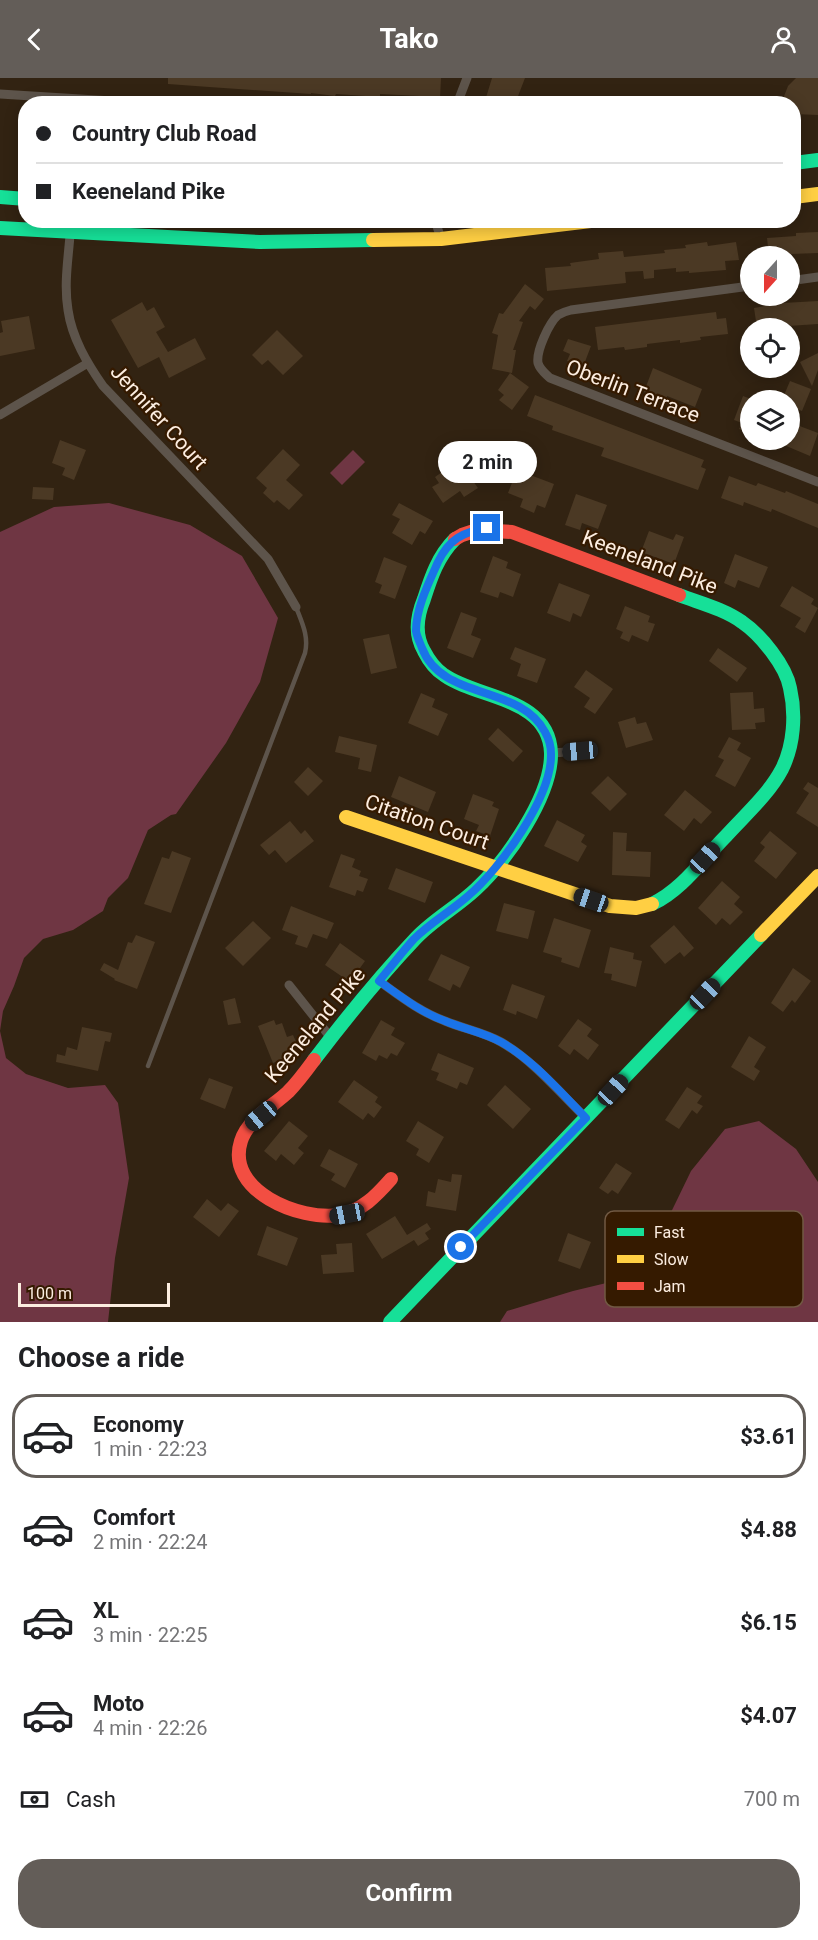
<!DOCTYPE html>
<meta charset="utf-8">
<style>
body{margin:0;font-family:Roboto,sans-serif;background:#f6f6f6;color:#202124;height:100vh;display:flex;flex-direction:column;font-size:22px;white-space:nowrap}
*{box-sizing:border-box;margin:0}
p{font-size:20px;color:#757577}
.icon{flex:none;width:33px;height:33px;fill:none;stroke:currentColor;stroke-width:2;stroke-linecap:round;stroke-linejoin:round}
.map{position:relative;height:1244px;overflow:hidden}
.sheet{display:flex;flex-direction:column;background:#fff;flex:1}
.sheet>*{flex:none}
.banner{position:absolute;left:18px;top:18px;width:783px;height:132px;border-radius:24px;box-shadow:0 3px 15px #0003;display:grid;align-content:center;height:132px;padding:0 18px;background:#fff}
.needle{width:39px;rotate:201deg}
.buttons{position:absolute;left:740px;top:168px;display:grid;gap:12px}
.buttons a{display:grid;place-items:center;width:60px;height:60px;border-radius:50%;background:#fff;box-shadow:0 3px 15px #0003;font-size:30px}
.scale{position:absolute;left:18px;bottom:15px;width:152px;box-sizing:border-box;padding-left:6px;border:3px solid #fcede0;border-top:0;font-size:16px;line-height:21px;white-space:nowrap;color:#fcede0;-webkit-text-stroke:4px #351a00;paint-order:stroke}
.end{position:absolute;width:27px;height:27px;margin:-14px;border:8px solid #1a73e8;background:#fff;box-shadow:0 0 0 3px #fff}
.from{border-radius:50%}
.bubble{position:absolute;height:42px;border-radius:21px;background:#fff;box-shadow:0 3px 15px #0003;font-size:20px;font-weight:700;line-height:42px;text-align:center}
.car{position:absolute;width:18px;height:36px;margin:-18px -9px;border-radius:8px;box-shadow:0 0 4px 2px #0007;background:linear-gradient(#222 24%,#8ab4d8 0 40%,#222 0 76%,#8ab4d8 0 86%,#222 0)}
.banner b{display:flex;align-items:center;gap:21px;height:57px;font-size:22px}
.banner b+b{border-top:2px solid #e0e0e0}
.banner i{width:15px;height:15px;background:#202124}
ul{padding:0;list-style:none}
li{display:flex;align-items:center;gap:18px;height:84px;margin:0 12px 9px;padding:0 6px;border:3px solid transparent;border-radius:24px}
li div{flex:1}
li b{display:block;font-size:22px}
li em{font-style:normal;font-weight:700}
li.active{border-color:#635d58}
li>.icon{width:54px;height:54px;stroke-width:1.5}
h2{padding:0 18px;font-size:27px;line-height:72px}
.pay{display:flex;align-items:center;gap:15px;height:66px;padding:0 18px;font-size:22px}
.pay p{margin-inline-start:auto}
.primary-button{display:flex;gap:12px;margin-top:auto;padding:12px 18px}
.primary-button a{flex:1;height:69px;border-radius:24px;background:#635d58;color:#fff;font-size:24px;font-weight:700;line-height:69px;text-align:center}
header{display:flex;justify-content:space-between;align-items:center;height:78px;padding:0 18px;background:#635d58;color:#fff;font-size:27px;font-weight:700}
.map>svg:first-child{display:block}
</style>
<header><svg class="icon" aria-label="back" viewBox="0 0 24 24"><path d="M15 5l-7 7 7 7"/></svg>Tako<svg class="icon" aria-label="person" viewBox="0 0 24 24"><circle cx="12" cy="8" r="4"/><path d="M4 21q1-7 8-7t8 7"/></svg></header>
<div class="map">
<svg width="818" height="1244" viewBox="0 0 818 1244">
<rect width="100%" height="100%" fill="#322312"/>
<path fill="#6f3643" d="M353,372l12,12 -23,23 -12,-12z
M109,425l81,22 52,31 36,62 -18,64 -34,61 -50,71 -5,1 -23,15 -20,48 -20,20 -5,13 -30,19 -30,9 -19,19 -10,28 -11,25 -3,20 6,27 20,16 42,14 37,-3 13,18 11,75 -14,80 -7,64h-108v-790l54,-25z
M759,1043l37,28 22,33v140h-318l7,-11 66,-20 50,-12 37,-44 31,-64 34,-42z"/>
<path fill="#4b3924" d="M168,0h273l-1,21 -21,-1v-2l-39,-2v3l-44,-3 -1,2 -24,-3v1l-102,-7 -41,-3z
M492,0h33l-10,26h-31z
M796,0h22v37l-24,-1v-10h-13l7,-18z
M818,154v21l-27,1v2h-22l-2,-18 29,-2v-3z
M707,164l1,4 28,-4 3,18 -14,1 1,9 -37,3v-2l-13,1v-4l-22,2v8l-10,1 -1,-8 -18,1 1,11 -79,8 -2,-23 26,-2 -1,-3 29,-4 -1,-6 25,-2 1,6 41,-4 -1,-3 22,-2 -1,-3z
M525,206l19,15 -9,11 -5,-4 -11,15 4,1 -10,28h3l-4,23 -20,-4 6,-34 -6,-2 7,-20 4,1z
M818,223v23l-61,4 -3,-20 29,-5z
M142,224l5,9 7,-4 11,20 -9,5 12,20 27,-14 11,21 -37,19 -10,-21 -21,11 -27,-48z
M716,234l1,7 9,-1 2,16 -28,3 1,3 -21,3v-3l-33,4v3l-22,3 -1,-3 -26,3 -3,-23z
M29,238l6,33 -35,7v-23l3,-1 -2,-11z
M277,252l26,26 -20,19 -15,-15 -6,5 -10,-10z
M568,261l23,7 -8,21 -16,-6 3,-7 -7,-3z
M818,275v17l-6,16 -12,-24z
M653,290l49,21 -7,18 -28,-11 -1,5 -22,-9z
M510,295l19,14 -17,23 -13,-10 5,-5 -6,-5z
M790,303l21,8 -9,22 -13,-5v-6h-7z
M535,317l169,65 -3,7 5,2 -8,21 -97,-34 3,-8 -52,-18 1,-4 -26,-10z
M743,318l8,3 -1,34 -11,-4 3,-6 -8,-3z
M797,347l21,8 -8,23 -38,-16h19z
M60,362l26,10 -12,30 -12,-5 3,-7 -13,-5z
M283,371l17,16 -14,15 17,15 -14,15 -12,-10 -3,3 -11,-10 4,-5 -11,-10z
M452,387l4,6 7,-4 15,21 -14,9 -4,-6 -17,12 -11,-16 7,-4 -4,-6z
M517,392l37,14 -9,24 -8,-3 -3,8 -14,-6 3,-8 -15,-6z
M729,398l27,10 2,-3 27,10 1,-2 32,13v24l-46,-19 -1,3 -27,-10 -1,4 -22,-8z
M33,409l21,1 -1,12 -21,-1z
M576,416l31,11 -9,24 -16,-6 -2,7 -15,-5z
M399,425l34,18 -8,13 -5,-3 -8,14 -20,-12 8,-14 -8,-4z
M649,453l24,9 3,-6 8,3 -10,27 -33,-12z
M735,476l33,13 -9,21 -21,-8 -3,8 -11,-5z
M493,478l15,6 -2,6 15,6 -8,23 -13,-5 -2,6 -18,-6z
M384,479l23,9 -12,33 -16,-6 3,-8 -7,-3z
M559,505l31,12 -9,22 -8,-4 -3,9 -23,-9z
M792,508l22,13 -3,5 7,4 -13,25 -10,-6 6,-9 -21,-12z
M625,528l25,10 -2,6 7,2 -7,18 -16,-7 -3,7 -9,-4 3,-6 -7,-3z
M461,534l16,6 -6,17 10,4 -8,19 -26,-10z
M389,556l8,34 -26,6 -8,-35z
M515,569l31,12 -9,24 -20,-7 4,-12 -11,-5z
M718,570l29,20 -10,14 -28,-21z
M586,592l27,19 -18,25 -11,-7 6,-9 -16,-11z
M753,614l1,17 10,-1 1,14 -10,1 1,6 -24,1 -2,-37z
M421,615l14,6 -3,8 16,7 -10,22 -30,-13z
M635,639l2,7 9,-2 7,18 -27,8 -8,-26z
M498,650l25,23 -10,11 -25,-23z
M339,658l38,9 -6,27 -13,-3 2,-11 -25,-6z
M729,659l12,6 -4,7 14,8 -16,29 -20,-11 9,-16 -6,-3z
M308,689l15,14 -15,15 -14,-14z
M399,698l37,16 -8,20 -37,-15z
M608,698l19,18 -17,17 -19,-18z
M808,704l10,6v39l-22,-14 13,-20 -6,-4z
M685,712l27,22 -11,12 -7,-6 -10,13 -20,-16z
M473,716l21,8 -2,4 7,3 -9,27 -14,-5 3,-6 -15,-6z
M557,742l28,15 -4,7 6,4 -9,16 -34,-16z
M290,743l11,13 4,-4 9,11 -28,22 -11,-13 -6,5 -9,-10z
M770,753l27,22 -21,26 -22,-18 11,-14 -5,-4z
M613,754l14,1 -1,18 25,1 -1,25 -38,-2z
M172,773l19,7 -20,55 -27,-9 18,-47 7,2z
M341,776l14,5 -3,8 9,4 -2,5 9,3 -5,13 -6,-2 -2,6 -26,-9z
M396,790l37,14 -8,21 -37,-14z
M722,803l18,16 -6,7 9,8 -13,13 -8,-7 -6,7 -18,-17z
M504,825l31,8 -7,28 -32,-8z
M291,828l43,17 -7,16 -14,-5 -6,14 -12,-4 3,-8 -16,-6z
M554,840l37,12 -12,38 -18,-6 1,-4 -19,-6z
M253,843l18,17 -28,28 -18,-18z
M674,847l20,23 -10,9 -4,-5 -15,12 -15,-18z
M136,857l19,7 -18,47 -23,-9 1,-1 -15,-9 4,-7 14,7 10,-28 4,1z
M340,865l25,18 -15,21 -25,-17z
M610,869l24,6 -1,6 9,2 -6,26 -25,-7 1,-6 -8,-1z
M441,876l29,13 -10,21 -7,-4 -3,7 -22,-11z
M793,890l18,13 -16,22 -3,-3 -9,12 -12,-9z
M512,906l33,12 -8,23 -20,-8 -1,4 -13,-5z
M235,920l6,25 -13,2 -5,-24z
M578,941l14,10 -5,7 12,9 -11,15 -14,-11 -4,6 -12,-9z
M274,942l2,5 6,-2 5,14 6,-2 5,11 -16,7 2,5 -11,5 -15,-37z
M381,942l14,8 -4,7 14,8 -8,13 -6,-3 -4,6 -8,-4 -3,6 -14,-8z
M82,949l30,6 -2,9 -5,-1 -7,30 -42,-9 1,-8 8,2 2,-9 10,3z
M749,958l17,11 -12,20 6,4 -6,10 -23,-14z
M438,975l36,15 -7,17 -7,-3 -3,7 -21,-9 3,-7 -8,-3z
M209,1000l24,9 -8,22 -25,-10z
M354,1002l24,17 -3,5 7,5 -8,11 -6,-5 -5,7 -25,-18z
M505,1007l26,24 -18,20 -26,-24z
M687,1009l15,9 -5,7 6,3 -6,8 -5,-4 -13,19 -14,-9z
M289,1043l19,15 -10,12 6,5 -10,12 -13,-11 -5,7 -12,-10z
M418,1043l26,16 -15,26 -13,-8 3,-6 -13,-8z
M329,1071l29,15 -13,24 -14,-8 4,-6 -15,-8z
M616,1085l16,10 -14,21 -6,-4 -4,4 -9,-6z
M452,1096l10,1 -6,36 -30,-5 2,-15 7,2 3,-14 13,3z
M207,1121l14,12 7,-8 11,8 -20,26 -26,-20z
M395,1138l12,19 20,-12 4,6 -6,4 4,6 -11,7 -4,-6 -32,19 -16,-25z
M267,1148l31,12 -11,28 -30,-11z
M568,1155l23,9 -11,27 -22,-8z
M352,1165l2,29 -31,2 -2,-19 16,-1 -1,-10z"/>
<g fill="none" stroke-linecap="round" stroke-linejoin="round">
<path stroke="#5d544b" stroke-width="4.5" d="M148,988l157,-413c4,-17 -3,-30 -9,-46"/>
<path stroke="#5d544b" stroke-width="9" d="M0,16l160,10
M457,26l10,-26
M71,142c-1,30 -8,60 -3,90 4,28 19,53 35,76l165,173 28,48
M435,142l6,19
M789,203l29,-4
M750,208l-179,24c-4,1 -9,3 -13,5 -9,8 -22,36 -20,48 2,7 7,10 12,15l268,104
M0,337l88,-52
M552,675l29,-2
M379,903c21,15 41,31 66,40 19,8 38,11 56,21 32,18 59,51 85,76
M289,907l42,53"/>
<path stroke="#16e098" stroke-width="14" d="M794,85l24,-3
M0,119l26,2
M0,150l260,14 113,-2
M652,826c30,-14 51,-45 74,-68 19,-21 43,-42 56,-67 12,-24 14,-55 8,-81 -4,-22 -29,-53 -48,-66 -18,-13 -42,-19 -63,-27
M314,982c32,-42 66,-84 102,-122 18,-19 41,-31 60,-49 30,-28 76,-93 75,-136 -2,-56 -73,-54 -107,-78 -9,-6 -15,-14 -20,-24 -10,-17 -7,-35 0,-52 7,-22 14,-43 31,-60
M390,1244l371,-387"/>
<path stroke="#ffcf43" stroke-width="14" d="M794,119l24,-3
M373,162l68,-1 158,-19
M346,739l264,89 26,2 16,-4
M761,857l57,-59"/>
<path stroke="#f24e42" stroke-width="14" d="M455,461l7,-4 15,-5 35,2 167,63
M314,982c-8,11 -16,22 -26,32 -16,15 -40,27 -47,49 -16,50 59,80 98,74 22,-3 38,-20 52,-36"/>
</g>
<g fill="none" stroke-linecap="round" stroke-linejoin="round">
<path stroke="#1a73e8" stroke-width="8" d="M461,1169l125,-129c-26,-26 -53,-58 -85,-76 -18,-10 -37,-13 -56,-21 -25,-9 -45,-25 -66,-40 12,-14 23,-29 35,-42 16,-16 37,-28 54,-43 32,-27 84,-99 83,-142 0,-8 -2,-15 -6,-22 -25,-48 -103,-31 -123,-84 -2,-5 -5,-11 -6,-17 0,-23 13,-49 22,-69 11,-23 25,-30 49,-34"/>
</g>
<g text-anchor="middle" stroke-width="4.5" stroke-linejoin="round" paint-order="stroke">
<g font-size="21" fill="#fcede0" stroke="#351a00">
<text transform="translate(633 313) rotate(21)" y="7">Oberlin Terrace</text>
<text transform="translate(159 339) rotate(48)" y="7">Jennifer Court</text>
<text transform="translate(650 484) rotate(21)" y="7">Keeneland Pike</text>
<text transform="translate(427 744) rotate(19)" y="7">Citation Court</text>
<text transform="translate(315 947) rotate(-50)" y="7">Keeneland Pike</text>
</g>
</g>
<rect x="605" y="1133" width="198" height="96" rx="9" fill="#351a00" stroke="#715943" stroke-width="1.5"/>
<rect x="617" y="1150" width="27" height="8" fill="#16e098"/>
<rect x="617" y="1177" width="27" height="8" fill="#ffcf43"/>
<rect x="617" y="1204" width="27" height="8" fill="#f24e42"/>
<g font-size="16" fill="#fcede0">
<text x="654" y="1160">Fast</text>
<text x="654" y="1187">Slow</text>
<text x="654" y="1214">Jam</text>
</g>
</svg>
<div class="buttons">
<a><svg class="needle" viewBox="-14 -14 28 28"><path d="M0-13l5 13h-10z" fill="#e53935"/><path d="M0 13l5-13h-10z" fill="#757577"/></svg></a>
<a><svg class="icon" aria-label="locate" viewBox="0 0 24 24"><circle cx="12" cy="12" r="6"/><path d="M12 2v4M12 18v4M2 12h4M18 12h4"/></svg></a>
<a><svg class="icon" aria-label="layers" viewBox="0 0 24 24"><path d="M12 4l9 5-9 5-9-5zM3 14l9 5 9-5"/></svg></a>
</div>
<div class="scale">100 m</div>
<i class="end from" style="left:461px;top:1169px"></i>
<i class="end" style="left:487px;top:450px"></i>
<div class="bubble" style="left:438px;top:363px;width:99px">2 min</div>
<i class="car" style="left:580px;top:673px;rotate:265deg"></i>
<i class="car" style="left:705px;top:780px;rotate:43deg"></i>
<i class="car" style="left:591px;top:822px;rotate:289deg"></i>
<i class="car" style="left:705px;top:916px;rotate:44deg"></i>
<i class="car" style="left:613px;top:1012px;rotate:43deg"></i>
<i class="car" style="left:261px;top:1038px;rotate:230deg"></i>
<i class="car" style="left:347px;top:1136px;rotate:259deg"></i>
<div class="banner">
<b><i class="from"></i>Country Club Road</b>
<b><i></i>Keeneland Pike</b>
</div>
</div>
<section class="sheet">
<h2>Choose a ride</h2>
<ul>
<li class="active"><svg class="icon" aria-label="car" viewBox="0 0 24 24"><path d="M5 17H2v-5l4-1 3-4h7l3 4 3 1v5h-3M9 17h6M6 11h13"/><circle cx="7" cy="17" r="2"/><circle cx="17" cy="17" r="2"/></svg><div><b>Economy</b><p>1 min · 22:23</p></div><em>$3.61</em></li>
<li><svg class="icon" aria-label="car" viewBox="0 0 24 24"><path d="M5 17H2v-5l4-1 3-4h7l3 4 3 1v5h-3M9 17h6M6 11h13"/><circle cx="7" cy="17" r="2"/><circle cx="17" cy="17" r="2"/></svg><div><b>Comfort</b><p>2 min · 22:24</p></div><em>$4.88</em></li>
<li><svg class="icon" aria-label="car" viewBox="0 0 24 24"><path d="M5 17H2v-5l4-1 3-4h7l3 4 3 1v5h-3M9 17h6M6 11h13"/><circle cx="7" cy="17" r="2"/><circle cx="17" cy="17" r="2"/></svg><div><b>XL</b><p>3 min · 22:25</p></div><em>$6.15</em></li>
<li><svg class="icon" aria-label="car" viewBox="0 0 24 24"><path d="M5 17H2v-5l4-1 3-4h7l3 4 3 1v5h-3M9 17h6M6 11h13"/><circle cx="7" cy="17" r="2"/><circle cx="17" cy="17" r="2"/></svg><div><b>Moto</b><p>4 min · 22:26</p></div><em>$4.07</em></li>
</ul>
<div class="pay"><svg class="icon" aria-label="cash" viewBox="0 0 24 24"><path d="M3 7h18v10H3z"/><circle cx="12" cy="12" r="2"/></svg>Cash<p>700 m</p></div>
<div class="primary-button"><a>Confirm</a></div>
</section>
